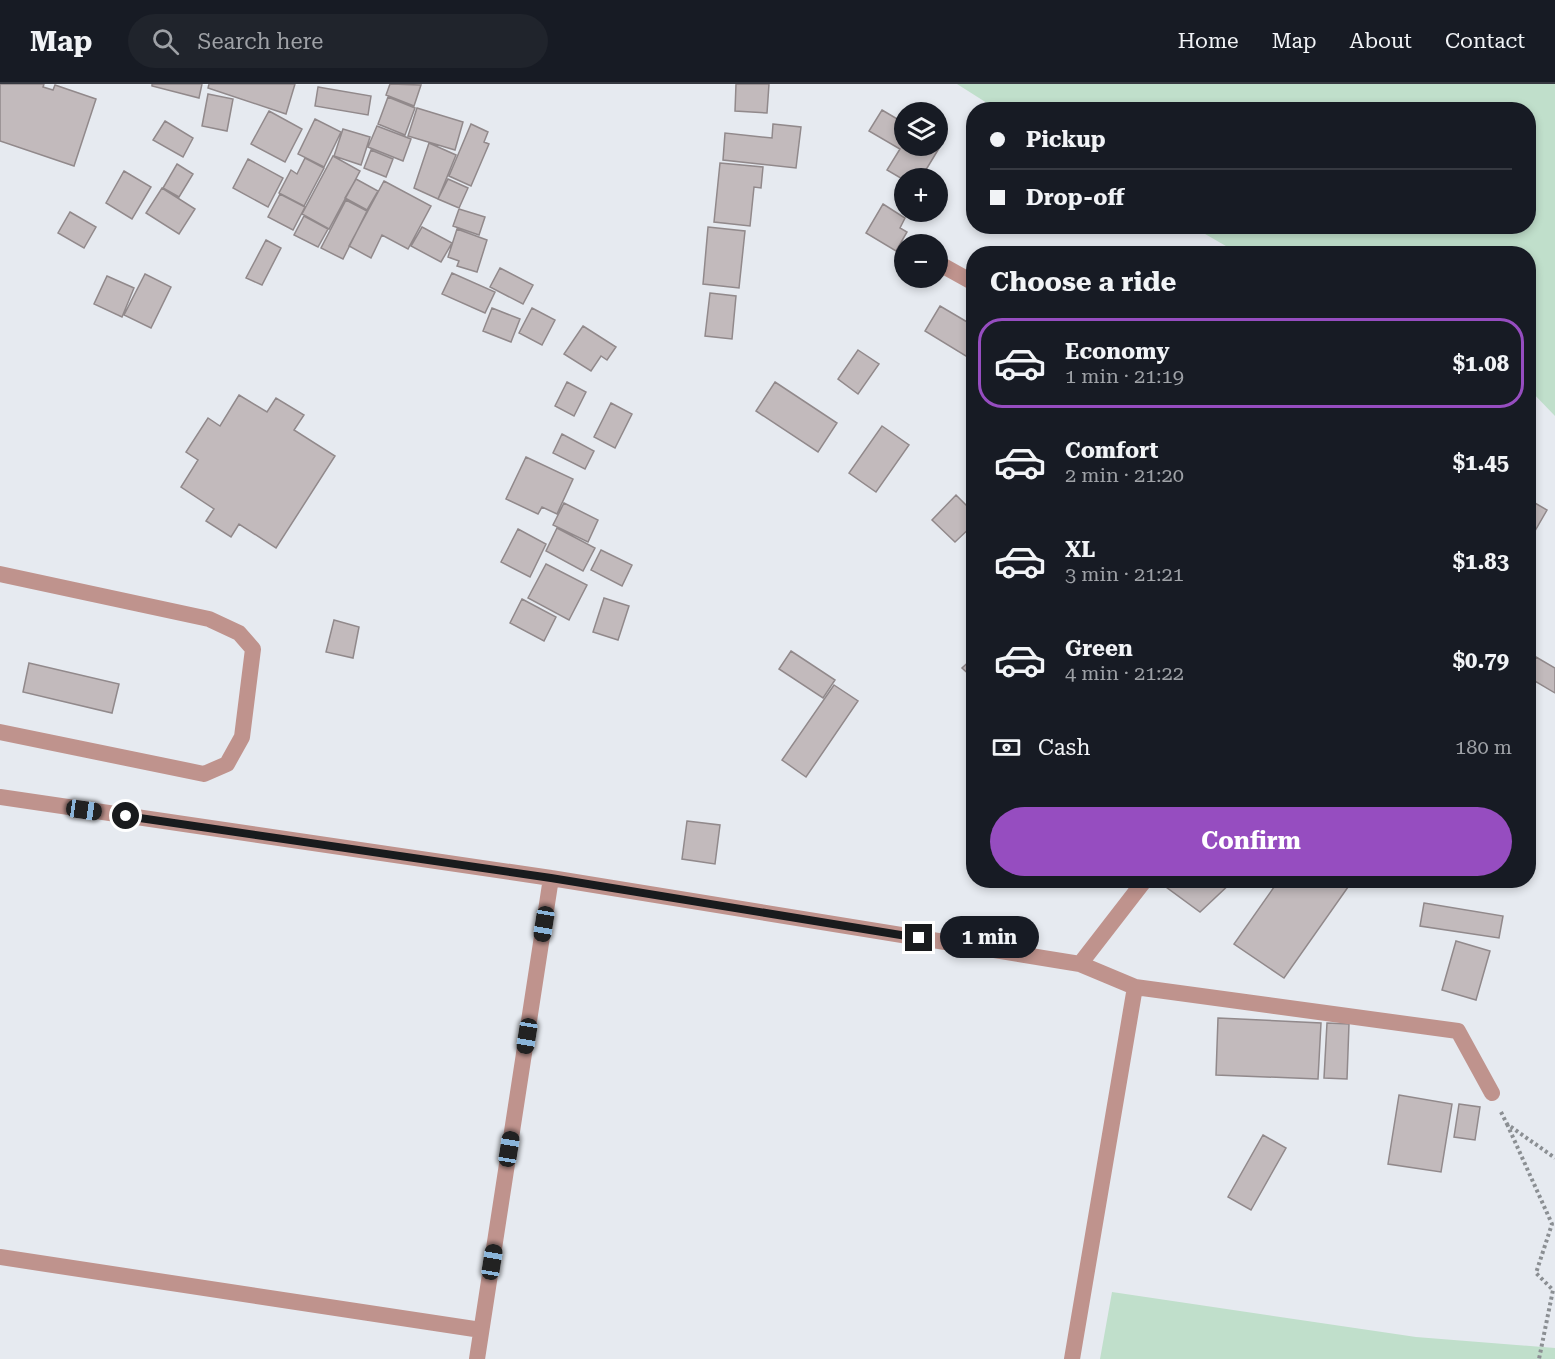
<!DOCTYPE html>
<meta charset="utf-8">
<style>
body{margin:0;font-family:"Roboto Serif",serif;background:#20242c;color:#f1f3f6;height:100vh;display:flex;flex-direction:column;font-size:22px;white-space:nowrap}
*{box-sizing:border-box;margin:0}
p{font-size:20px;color:#9ea1a6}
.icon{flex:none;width:33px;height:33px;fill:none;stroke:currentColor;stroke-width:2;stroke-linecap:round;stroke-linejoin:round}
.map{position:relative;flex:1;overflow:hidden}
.sheet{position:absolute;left:966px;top:162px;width:570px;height:642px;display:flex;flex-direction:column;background:#171b24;border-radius:24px;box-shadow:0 3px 9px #0003}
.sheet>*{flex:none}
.banner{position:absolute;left:966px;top:18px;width:570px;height:132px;border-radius:24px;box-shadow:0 3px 9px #0003;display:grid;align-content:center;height:132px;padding:0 24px;background:#171b24}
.fabs{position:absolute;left:894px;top:18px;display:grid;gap:12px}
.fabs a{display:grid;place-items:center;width:54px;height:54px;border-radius:50%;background:#171b24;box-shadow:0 3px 9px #0003;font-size:30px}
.end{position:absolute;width:27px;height:27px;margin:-14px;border:8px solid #191b1d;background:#fff;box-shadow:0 0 0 3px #fff}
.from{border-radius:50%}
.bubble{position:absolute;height:42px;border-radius:21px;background:#171b24;box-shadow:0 3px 9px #0003;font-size:20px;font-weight:700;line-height:42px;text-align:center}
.car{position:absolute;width:18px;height:36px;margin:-18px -9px;border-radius:8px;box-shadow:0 0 4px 2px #0007;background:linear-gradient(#222 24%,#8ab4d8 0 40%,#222 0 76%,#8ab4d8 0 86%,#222 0)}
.banner b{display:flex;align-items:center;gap:21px;height:57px;font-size:22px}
.banner b+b{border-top:2px solid #363941}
.banner i{width:15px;height:15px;background:#f1f3f6}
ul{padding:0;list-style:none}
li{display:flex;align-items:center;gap:18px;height:90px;margin:0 12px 9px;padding:0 12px;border:3px solid transparent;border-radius:24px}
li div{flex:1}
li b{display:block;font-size:22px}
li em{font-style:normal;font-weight:700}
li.on{border-color:#964dc0}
li>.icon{width:54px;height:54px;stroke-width:1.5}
h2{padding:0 24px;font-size:27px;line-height:72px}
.pay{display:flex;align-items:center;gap:15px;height:66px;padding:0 24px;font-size:22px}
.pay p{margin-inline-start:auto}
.primary-button{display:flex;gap:12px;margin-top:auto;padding:12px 24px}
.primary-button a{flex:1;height:69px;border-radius:36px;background:#964dc0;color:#fff;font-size:24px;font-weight:700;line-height:69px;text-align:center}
header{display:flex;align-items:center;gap:36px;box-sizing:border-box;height:84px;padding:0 30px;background:#171b24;border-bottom:2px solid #363941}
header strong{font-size:28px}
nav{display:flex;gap:33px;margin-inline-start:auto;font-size:21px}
.search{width:420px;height:54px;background:#20242c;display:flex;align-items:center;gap:15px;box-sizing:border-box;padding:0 21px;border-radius:33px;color:#9ea1a6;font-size:22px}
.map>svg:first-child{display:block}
</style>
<header>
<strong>Map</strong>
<div class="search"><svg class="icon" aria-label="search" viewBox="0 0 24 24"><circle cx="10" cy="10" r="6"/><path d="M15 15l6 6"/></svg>Search here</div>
<nav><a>Home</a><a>Map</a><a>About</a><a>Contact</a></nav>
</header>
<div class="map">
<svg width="1555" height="1275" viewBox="0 0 1555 1275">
<rect width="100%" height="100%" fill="#e6eaf0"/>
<path fill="#c0dfcb" d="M957,0h598v332l-26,-27 -1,-135 -290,-1 -45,-26 335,-1v-116h-530z
M1112,1208l304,45 139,11v11h-455z"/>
<path fill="#c2babc" stroke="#91898b" stroke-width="1.5" d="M0,0h44l-1,3 10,3 2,-5 41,14 -22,67 -74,-25z
M152,0h50l-3,14 -47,-12z
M209,0h86l-9,30 -78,-26z
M390,0l31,1 -7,21 -28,-11z
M736,0h33l-2,29 -32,-2z
M318,3l53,9 -3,19 -53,-9z
M208,10l25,5 -6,32 -25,-5z
M388,13l27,11 -10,27 -27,-11z
M417,24l46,14 -8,28 -47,-14z
M882,26l22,13v23l37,-1 -20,33 -17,2 -17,-10 13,-21 -31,-18z
M269,27l33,18 -17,33 -34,-18z
M315,35l26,13 -17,35 -26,-13z
M165,37l28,17 -10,19 -30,-17z
M471,40l17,8 -4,10 5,2 -18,42 -22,-10z
M773,40l28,3 -5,41 -73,-8 2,-27 47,5z
M377,42l34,13 -8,22 -35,-14z
M343,45l27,8 -9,28 -27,-9z
M429,59l27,12 -18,44 -24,-11z
M371,66l22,9 -7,18 -22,-9z
M333,72l27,15 -31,58 -27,-15z
M305,74l19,10 -20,38 -25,-13 12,-23 6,4z
M248,75l35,19 -15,29 -35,-19z
M720,79l43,4 -2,21 -7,-1 -4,39 -36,-4z
M177,80l16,10 -14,23 -16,-9z
M124,87l27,16 -19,32 -26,-16z
M356,95l22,12 -11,19 -22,-12z
M448,95l20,9 -9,20 -21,-9z
M384,97l47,25 -23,43 -26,-14 -11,23 -22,-12z
M162,104l33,21 -16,25 -33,-21z
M280,110l25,13 -12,23 -25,-13z
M346,116l21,11 -24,48 -22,-11z
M883,120l22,14 -5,10 7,4 -11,19 -30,-18z
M459,125l26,8 -6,18 -26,-9z
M70,128l26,15 -12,21 -26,-15z
M304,132l24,13 -10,18 -24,-12z
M422,143l30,16 -11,19 -30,-16z
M708,143l37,4 -6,57 -36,-4z
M457,145l30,11 -10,32 -20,-6 2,-5 -11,-4z
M266,156l15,8 -19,37 -16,-7z
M500,184l33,17 -10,19 -33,-17z
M452,189l43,19 -10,21 -43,-19z
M145,190l26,13 -20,41 -27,-13z
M107,192l27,12 -12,29 -28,-13z
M710,209l26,3 -4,43 -27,-3z
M940,222l34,20v35l-49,-30z
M492,224l28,11 -9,23 -28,-11z
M532,224l23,12 -13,25 -23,-12z
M583,242l33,21 -9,13 -6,-4 -10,15 -27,-17z
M858,266l21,14 -21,30 -20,-15z
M567,298l19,10 -12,24 -19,-10z
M775,298l62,41 -19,29 -62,-41z
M239,311l28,17 9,-14 28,17 -10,15 41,26 -59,92 -37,-24 -8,13 -25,-16 8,-12 -33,-22 17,-27 -12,-8 22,-34 12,8z
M611,319l21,11 -17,34 -21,-11z
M882,342l27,19 -33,47 -27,-19z
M562,350l32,17 -9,18 -32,-16z
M526,373l47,22 -16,35 -15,-7 -4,7 -32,-15z
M956,411l18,18v11l-19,18 -23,-22z
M1528,415l19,11 -19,33z
M564,419l34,17 -10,22 -35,-17z
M557,444l38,20 -12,23 -37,-20z
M518,445l28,15 -16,33 -29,-15z
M601,466l31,15 -10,21 -31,-16z
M546,480l41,21 -18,35 -41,-22z
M604,514l25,8 -11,34 -25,-8z
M522,515l34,18 -12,24 -34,-18z
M334,536l25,7 -6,31 -27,-6z
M791,567l44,29 -12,18 -44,-29z
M974,573v22l-12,-11z
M1536,573l19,11v25l-27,-16v-6z
M29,579l90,21 -7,29 -89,-21z
M834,601l24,16 -52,76 -24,-17z
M687,737l33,4 -5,39 -33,-5z
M1171,796h63l-34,32 -34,-25z
M1279,796h74l-69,98 -50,-34z
M1424,819l79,13 -4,22 -79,-12z
M1456,857l34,10 -14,49 -34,-10z
M1218,934l103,5 -3,56 -102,-4z
M1327,939l22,1 -2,55 -23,-1z
M1399,1011l53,9 -11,68 -53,-8z
M1459,1020l21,3 -5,33 -21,-3z
M1263,1051l23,13 -35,62 -23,-13z"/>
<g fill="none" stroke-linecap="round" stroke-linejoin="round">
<path stroke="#8b8f93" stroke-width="4" stroke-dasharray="3 3" stroke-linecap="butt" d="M1501,1028l6,12 48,34
M1507,1040l45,100 -16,49 17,17 -14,69"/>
<path stroke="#bf938d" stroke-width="16" d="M938,179l36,20
M0,490l209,45 30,14 14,16 -11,88 -15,27 -23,10 -204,-42"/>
<path stroke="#bf938d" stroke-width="16" d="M0,713l551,81 529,86 65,-84
M1080,880l55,23 323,44 34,62
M0,1173l481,73
M477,1275l74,-481
M1072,1275l63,-372"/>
</g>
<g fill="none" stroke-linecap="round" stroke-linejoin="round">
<path stroke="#191b1d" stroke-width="8" d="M126,732l425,62 368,60"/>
</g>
</svg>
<div class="fabs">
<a><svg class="icon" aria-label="layers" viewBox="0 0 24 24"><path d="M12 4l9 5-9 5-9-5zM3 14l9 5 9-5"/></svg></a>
<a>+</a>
<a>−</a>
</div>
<i class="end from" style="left:126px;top:732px"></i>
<i class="end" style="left:919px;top:854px"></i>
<div class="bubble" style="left:940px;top:832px;width:99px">1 min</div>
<i class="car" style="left:84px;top:726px;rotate:98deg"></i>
<i class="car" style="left:544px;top:840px;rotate:189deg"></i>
<i class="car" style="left:527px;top:952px;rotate:189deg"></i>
<i class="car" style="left:509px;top:1065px;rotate:9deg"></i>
<i class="car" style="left:492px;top:1178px;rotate:9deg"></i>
<div class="banner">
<b><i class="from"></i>Pickup</b>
<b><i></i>Drop-off</b>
</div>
<section class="sheet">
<h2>Choose a ride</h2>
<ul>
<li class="on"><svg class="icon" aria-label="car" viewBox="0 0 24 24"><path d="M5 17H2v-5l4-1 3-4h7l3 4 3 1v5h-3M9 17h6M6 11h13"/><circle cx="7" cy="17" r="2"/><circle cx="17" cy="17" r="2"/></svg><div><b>Economy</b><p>1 min · 21:19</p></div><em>$1.08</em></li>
<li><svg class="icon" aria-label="car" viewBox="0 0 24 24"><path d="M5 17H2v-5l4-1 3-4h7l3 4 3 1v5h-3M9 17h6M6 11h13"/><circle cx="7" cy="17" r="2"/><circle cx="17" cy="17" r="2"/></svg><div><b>Comfort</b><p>2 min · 21:20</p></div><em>$1.45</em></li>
<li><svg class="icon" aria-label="car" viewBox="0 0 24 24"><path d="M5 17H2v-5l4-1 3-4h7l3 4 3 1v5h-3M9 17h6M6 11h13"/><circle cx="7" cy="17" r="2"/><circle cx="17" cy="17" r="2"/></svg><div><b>XL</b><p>3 min · 21:21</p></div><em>$1.83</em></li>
<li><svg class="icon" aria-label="car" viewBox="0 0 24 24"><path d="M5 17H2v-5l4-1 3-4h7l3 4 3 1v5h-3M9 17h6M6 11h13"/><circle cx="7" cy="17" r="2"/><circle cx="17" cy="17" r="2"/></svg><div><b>Green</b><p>4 min · 21:22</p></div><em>$0.79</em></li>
</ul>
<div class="pay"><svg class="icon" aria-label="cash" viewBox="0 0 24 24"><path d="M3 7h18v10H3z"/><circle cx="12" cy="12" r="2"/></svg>Cash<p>180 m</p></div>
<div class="primary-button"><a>Confirm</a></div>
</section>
</div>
